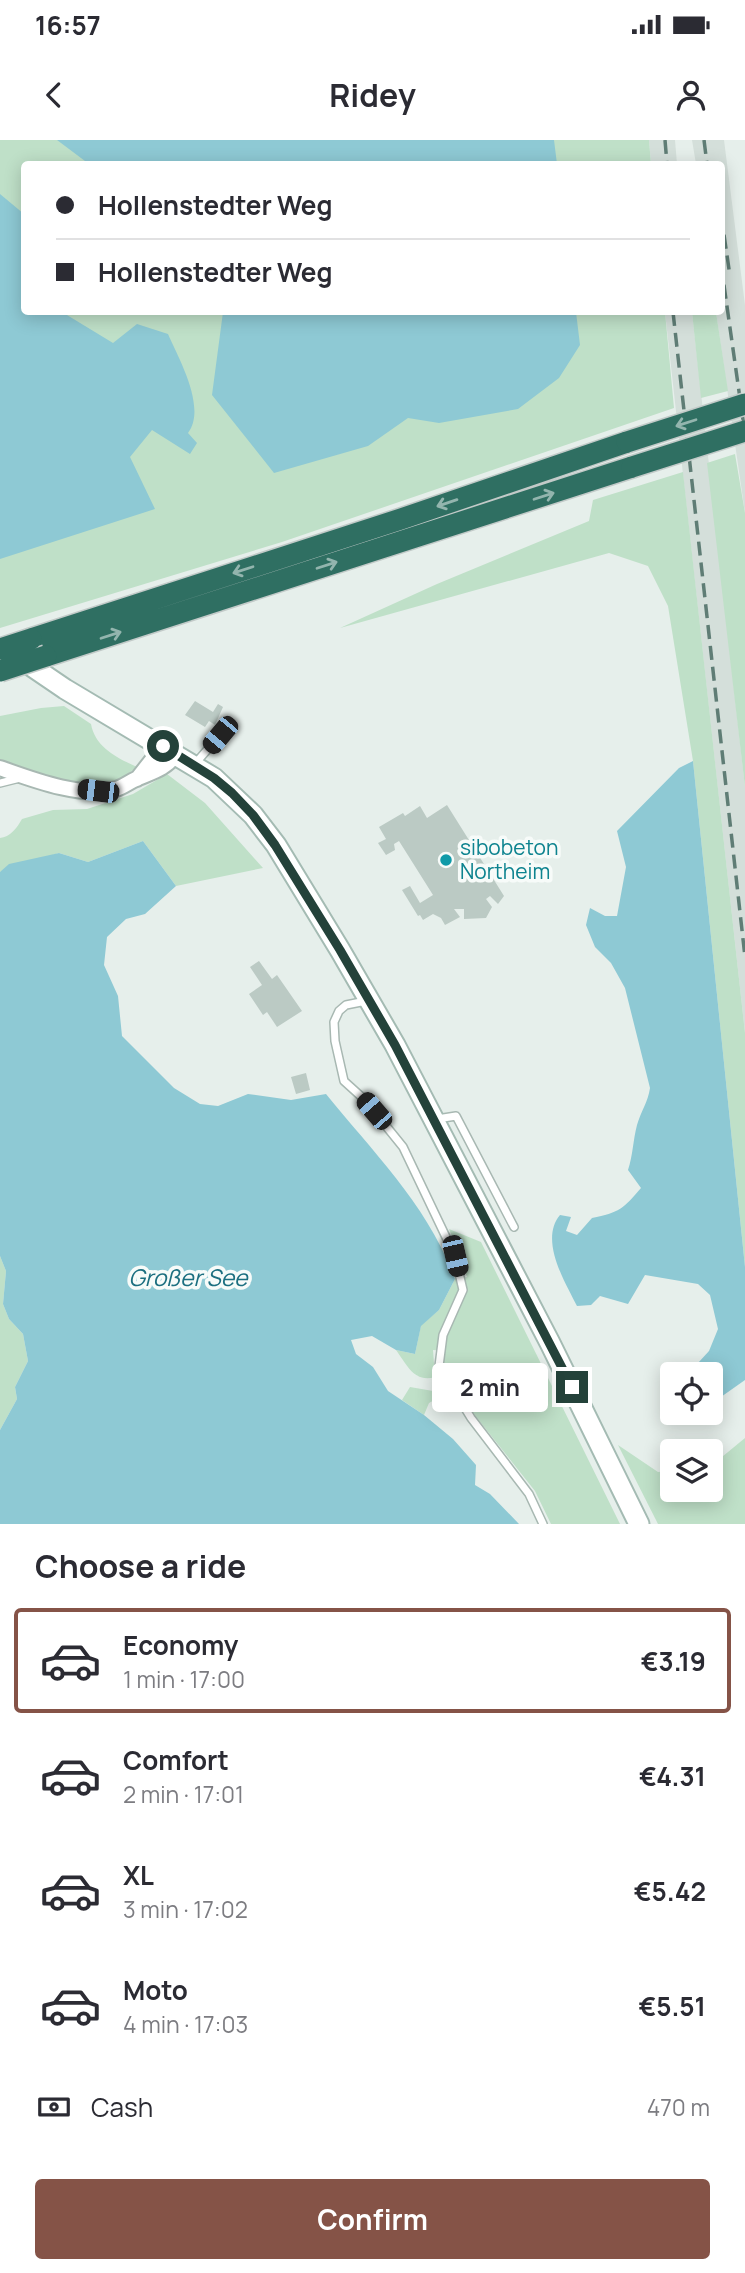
<!DOCTYPE html>
<meta charset="utf-8">
<style>
body{margin:0;font-family:Manrope,sans-serif;background:#f7f7f7;color:#2b2b33;height:100vh;display:flex;flex-direction:column;font-size:26px;white-space:nowrap}
*{box-sizing:border-box;margin:0}
p{font-size:23px;color:#7c7c81}
.icon{flex:none;width:38px;height:38px;fill:none;stroke:currentColor;stroke-width:2;stroke-linecap:round;stroke-linejoin:round}
.map{position:relative;height:1384px;overflow:hidden}
.panel{display:flex;flex-direction:column;background:#fff;flex:1}
.panel>*{flex:none}
.banner{position:absolute;left:21px;top:21px;width:704px;height:154px;border-radius:7px;box-shadow:0 4px 18px #0003;display:grid;align-content:center;height:154px;padding:0 35px;background:#fff}
.tools{position:absolute;left:660px;top:1222px;display:grid;gap:14px}
.tools a{display:grid;place-items:center;width:63px;height:63px;border-radius:7px;background:#fff;box-shadow:0 4px 18px #0003;font-size:35px}
.end{position:absolute;width:32px;height:32px;margin:-16px;border:9px solid #24423a;background:#fff;box-shadow:0 0 0 4px #fff}
.from{border-radius:50%}
.bubble{position:absolute;height:49px;border-radius:7px;background:#fff;box-shadow:0 4px 18px #0003;font-size:23px;font-weight:700;line-height:49px;text-align:center}
.car{position:absolute;width:21px;height:42px;margin:-21px -10px;border-radius:9px;box-shadow:0 0 5px 2px #0007;background:linear-gradient(#222 24%,#8ab4d8 0 40%,#222 0 76%,#8ab4d8 0 86%,#222 0)}
.banner b{display:flex;align-items:center;gap:24px;height:66px;font-size:26px}
.banner b+b{border-top:2px solid #e1e1e2}
.banner i{width:18px;height:18px;background:#2b2b33}
ul{padding:0;list-style:none}
li{display:flex;align-items:center;gap:21px;height:105px;margin:0 14px 10px;padding:0 21px;border:4px solid transparent;border-radius:7px}
li div{flex:1}
li b{display:block;font-size:26px}
li em{font-style:normal;font-weight:700}
li.on{border-color:#855347}
li>.icon{width:63px;height:63px;stroke-width:1.5}
h2{padding:0 35px;font-size:32px;line-height:84px}
.pay{display:flex;align-items:center;gap:18px;height:77px;padding:0 35px;font-size:26px}
.pay p{margin-inline-start:auto}
.primary-button{display:flex;gap:14px;margin-top:auto;padding:14px 35px}
.primary-button a{flex:1;height:80px;border-radius:7px;background:#855347;color:#fff;font-size:28px;font-weight:700;line-height:80px;text-align:center}
.status{display:flex;justify-content:space-between;align-items:center;height:49px;padding:0 35px;background:#fff;direction:ltr}
.status svg{height:19px;fill:currentColor}
header{display:flex;justify-content:space-between;align-items:center;height:91px;padding:0 35px;background:#fff;font-size:32px;font-weight:700}
.map>svg:first-child{display:block}
</style>
<div class="status"><b>16:57</b><svg viewBox="0 0 49 12"><path d="M0 12V9h3v3zM5 12V6h3v6zM10 12V3h3v9zM15 12V0h3v12zM26 1h20v11H26zM47 4h2v5h-2z"/></svg></div>
<header><svg class="icon" aria-label="back" viewBox="0 0 24 24"><path d="M15 5l-7 7 7 7"/></svg>Ridey<svg class="icon" aria-label="person" viewBox="0 0 24 24"><circle cx="12" cy="8" r="4"/><path d="M4 21q1-7 8-7t8 7"/></svg></header>
<div class="map">
<svg width="745" height="1384" viewBox="0 0 745 1384">
<rect width="100%" height="100%" fill="#e6efeb"/>
<path fill="#d4dfda" d="M649,0h26l2,24h-26z
M692,0h32l21,165v208l-29,-201h5v-148h-25z
M665,172h27l45,404 8,71v246z"/>
<path fill="#bfe0c8" d="M0,0h649l2,24h-627v148h641l9,96 -392,134 -282,86z
M692,172h24l12,79 -27,7z
M735,314l10,59v274l-38,-324z
M683,332l62,561v234l-52,-506 -25,-155 -20,-40 -39,-13 -269,75 97,-44 152,-63 4,-21z
M64,566l27,18c4,23 26,34 46,43 -6,4 -12,9 -18,12 -32,14 -88,-6 -119,-16v-47l41,-8z
M167,634l38,29 58,65 -87,18 -33,-45 -55,21 -29,-9 -59,19v-34c10,-1 17,-10 22,-19l31,-9 34,-1 46,-15z
M449,1089l32,13 139,282h-69l-16,-33 -73,-92 10,-11 -7,-6 -20,-10 -2,-21 -10,-1 2,27c-21,6 -28,-12 -39,-27l19,4 6,-29 18,-15 16,-31 12,-2z
M0,1116l6,15 -3,33 6,15 14,15 5,27 -13,26 2,12 -17,31z
M410,1247l23,4 5,7 -9,5 -5,12 -22,-15z
M745,1298v86h-87l-40,-79 40,27 14,-1v18h38l1,-23z"/>
<path fill="#8ec9d4" d="M57,0h497l3,24h-468z
M0,54l24,20v98h38l51,31 24,-19 31,10c11,25 39,74 20,99l9,10 -7,11 -38,-24 -22,27 25,52 -155,50z
M223,172h353l4,33 -21,33 -41,31 -79,14 -31,-5 -40,28 -94,27 -62,-78z
M693,621l52,506v113l-34,24 -1,-30h-8l-4,-11 11,-12 9,-22 -8,-34 -12,-11 -53,-9 -17,29 -28,-8 -9,9 -14,1c-12,-24 -38,-66 -17,-91l11,2 -5,14 11,4 15,-17c27,-5 32,-10 49,-30l-13,-18c5,-15 5,-30 9,-45 4,-14 11,-23 13,-37l-25,-100 -14,-25 -16,-16 -9,-22 4,-17 15,8h12l9,-49 -9,-36 62,-63z
M143,701l33,45 -31,28 -19,5 -19,18 -3,28 14,31 4,40 52,52 26,16 18,2 30,-12 43,6 35,-6c47,58 103,113 129,185l-16,31 -18,16 -6,28 -19,-4 -24,-14 -21,4 5,14 17,13 15,24 36,24 29,24 23,26 -1,20 15,9 29,30h-519v-94l17,-31 -2,-12 13,-26 -5,-27 -14,-15 -6,-15 3,-33 -6,-15v-384l9,-8 50,-11 29,9z"/>
<path fill="#bbcac4" d="M195,561l18,11 5,-8 5,3 -8,18 -6,-4 -4,6 -20,-12z
M447,665l57,91 -6,8 -8,-8 -4,3 6,8 -6,11 -22,1v-10h-10l6,8 -15,8 -4,-7 -8,-4 -10,6 -3,-5 -2,1 -16,-26 8,-4 10,17 13,-8 -34,-54 -5,3 1,6 -9,5 -8,-12 8,-4 -7,-12 24,-14 2,3 15,-10 7,12z
M259,821l13,18 5,-4 25,36 -25,16 -10,-15 -4,3 -14,-21 13,-9 -12,-18z
M306,933l4,17 -14,4 -5,-17z"/>
<g fill="none" stroke-linecap="round" stroke-linejoin="round">
<g stroke="#a8b8b2" stroke-width="10">
<path id="lane" d="M194,625l26,-30
M0,643l20,-5
M366,861l-20,4 -7,6 -5,11 1,19 9,40 21,19 38,47 52,109 8,34 -20,45 -4,31 32,52 58,76 14,30
M437,979l19,-3 58,111"/>
</g>
<g stroke="#a8b8b2" stroke-width="18">
<path id="street" d="M0,628c31,11 83,31 116,21 7,-2 13,-7 20,-10 16,-7 30,-10 40,-25
M137,639l26,-33"/>
</g>
<g stroke="#a4bbb3" stroke-width="23">
<path id="secondary" d="M15,515l50,34 149,89 39,37 23,30 64,105 55,95 155,298 89,181"/>
</g>
<g stroke="#c2cac8" stroke-width="24">
<path id="highway" d="M31,499l370,-120 226,-77
M46,516l586,-189"/>
</g>
<use href="#lane" stroke="#fff" stroke-width="7"/>
<use href="#street" stroke="#fff" stroke-width="14"/>
<use href="#secondary" stroke="#fff" stroke-width="19"/>
<use href="#highway" stroke="#2f6f62" stroke-width="21"/>
<path stroke="#5f7d75" stroke-width="3.5" stroke-dasharray="14 7" stroke-linecap="butt" d="M665,0l2,24
M704,0l3,24
M721,74l9,62
M721,124l24,170
M673,172l72,645"/>
<g stroke="#c2cac8" stroke-width="24" stroke-linecap="butt">
<path id="highway-bridge" d="M627,302l118,-38
M632,327l113,-36
M0,509l31,-10
M0,531l46,-15"/>
</g>
<use href="#highway-bridge" stroke="#2f6f62" stroke-width="21"/>
</g>
<defs><path id="oneway-shaft" d="M-6 0H5M1.5-3L5.5 0L1.5 3" fill="none" stroke-width="1.6" stroke-linecap="round" stroke-linejoin="round" transform="scale(1.75)"/></defs>
<g stroke="#93b5ae">
<use href="#oneway-shaft" transform="translate(686 283) rotate(162)"/>
<use href="#oneway-shaft" transform="translate(544 356) rotate(-18)"/>
<use href="#oneway-shaft" transform="translate(447 363) rotate(161)"/>
<use href="#oneway-shaft" transform="translate(327 425) rotate(-18)"/>
<use href="#oneway-shaft" transform="translate(243 430) rotate(162)"/>
<use href="#oneway-shaft" transform="translate(111 495) rotate(-18)"/>
</g>
<g fill="none" stroke-linecap="round" stroke-linejoin="round">
<path stroke="#24423a" stroke-width="9" d="M163,606l51,32 18,15 21,22 22,30 65,105 55,95 177,342"/>
</g>
<circle fill="#0f9aa8" stroke="#f7fbf9" stroke-width="2.5" cx="446" cy="720" r="7"/>
<g text-anchor="middle" stroke-width="7" stroke-linejoin="round" paint-order="stroke">
<g font-size="21" fill="#0d838f" stroke="#f7fbf9" text-anchor="start">
<text x="460" y="715">sibobeton<tspan x="460" dy="24">Northeim</tspan></text>
</g>
<g font-size="23" font-style="italic" fill="#1c6f80" stroke="#f7fbf9">
<text x="188" y="1146">Großer See</text>
</g>
</g>
</svg>
<div class="tools">
<a><svg class="icon" aria-label="locate" viewBox="0 0 24 24"><circle cx="12" cy="12" r="6"/><path d="M12 2v4M12 18v4M2 12h4M18 12h4"/></svg></a>
<a><svg class="icon" aria-label="layers" viewBox="0 0 24 24"><path d="M12 4l9 5-9 5-9-5zM3 14l9 5 9-5"/></svg></a>
</div>
<i class="end from" style="left:163px;top:606px"></i>
<i class="end" style="left:572px;top:1247px"></i>
<div class="bubble" style="left:432px;top:1223px;width:116px">2 min</div>
<i class="car" style="left:220px;top:595px;rotate:220deg"></i>
<i class="car" style="left:98px;top:651px;rotate:277deg"></i>
<i class="car" style="left:374px;top:971px;rotate:319deg"></i>
<i class="car" style="left:455px;top:1116px;rotate:167deg"></i>
<div class="banner">
<b><i class="from"></i>Hollenstedter Weg</b>
<b><i></i>Hollenstedter Weg</b>
</div>
</div>
<section class="panel">
<h2>Choose a ride</h2>
<ul>
<li class="on"><svg class="icon" aria-label="car" viewBox="0 0 24 24"><path d="M5 17H2v-5l4-1 3-4h7l3 4 3 1v5h-3M9 17h6M6 11h13"/><circle cx="7" cy="17" r="2"/><circle cx="17" cy="17" r="2"/></svg><div><b>Economy</b><p>1 min · 17:00</p></div><em>€3.19</em></li>
<li><svg class="icon" aria-label="car" viewBox="0 0 24 24"><path d="M5 17H2v-5l4-1 3-4h7l3 4 3 1v5h-3M9 17h6M6 11h13"/><circle cx="7" cy="17" r="2"/><circle cx="17" cy="17" r="2"/></svg><div><b>Comfort</b><p>2 min · 17:01</p></div><em>€4.31</em></li>
<li><svg class="icon" aria-label="car" viewBox="0 0 24 24"><path d="M5 17H2v-5l4-1 3-4h7l3 4 3 1v5h-3M9 17h6M6 11h13"/><circle cx="7" cy="17" r="2"/><circle cx="17" cy="17" r="2"/></svg><div><b>XL</b><p>3 min · 17:02</p></div><em>€5.42</em></li>
<li><svg class="icon" aria-label="car" viewBox="0 0 24 24"><path d="M5 17H2v-5l4-1 3-4h7l3 4 3 1v5h-3M9 17h6M6 11h13"/><circle cx="7" cy="17" r="2"/><circle cx="17" cy="17" r="2"/></svg><div><b>Moto</b><p>4 min · 17:03</p></div><em>€5.51</em></li>
</ul>
<div class="pay"><svg class="icon" aria-label="cash" viewBox="0 0 24 24"><path d="M3 7h18v10H3z"/><circle cx="12" cy="12" r="2"/></svg>Cash<p>470 m</p></div>
<div class="primary-button"><a>Confirm</a></div>
</section>
